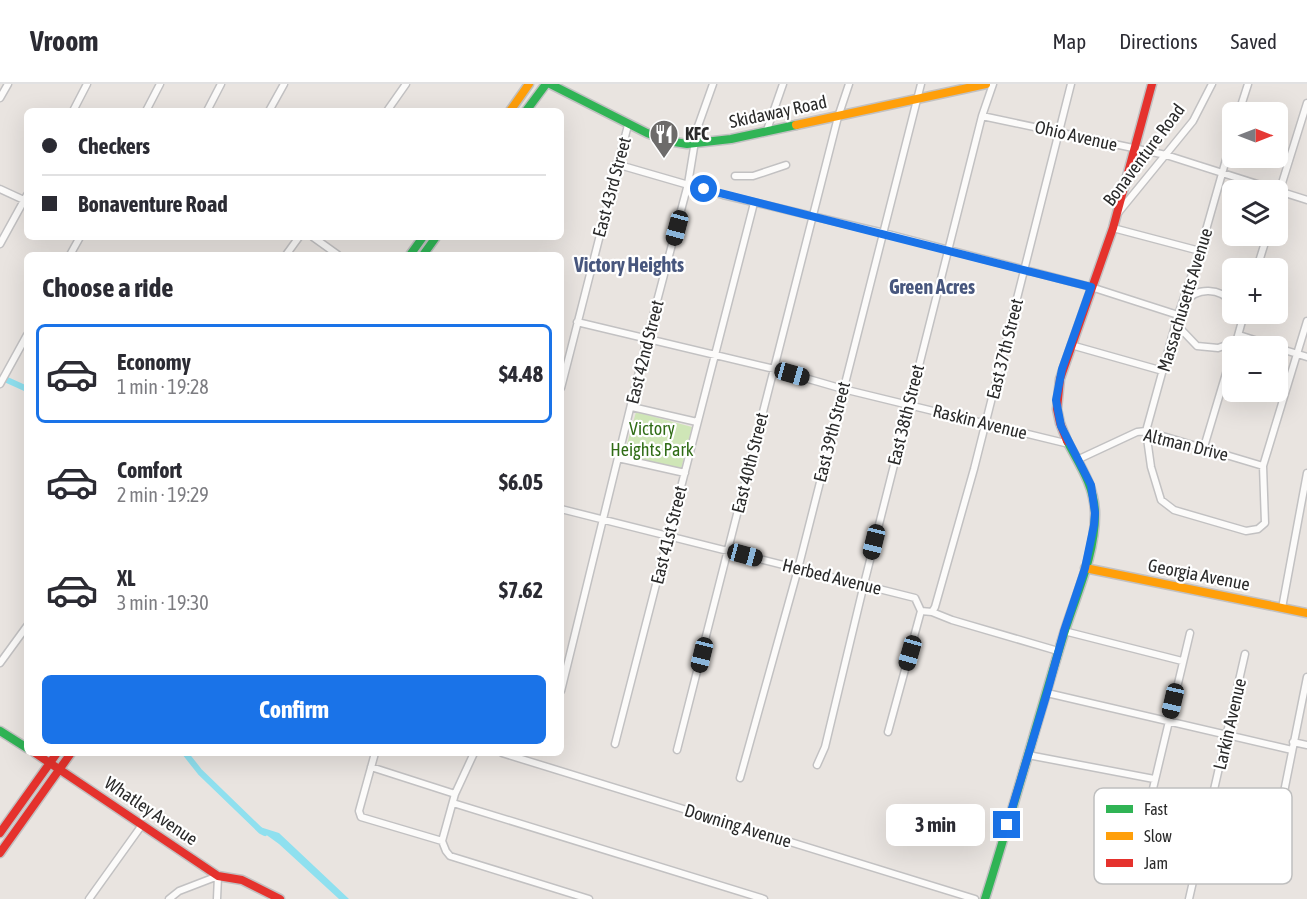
<!DOCTYPE html>
<meta charset="utf-8">
<style>
body{margin:0;font-family:"Asap Condensed",sans-serif;background:#f7f7f7;color:#2b2b33;height:100vh;display:flex;flex-direction:column;font-size:22px;white-space:nowrap}
*{box-sizing:border-box;margin:0}
p{font-size:20px;color:#7c7c81}
.icon{flex:none;width:33px;height:33px;fill:none;stroke:currentColor;stroke-width:2;stroke-linecap:round;stroke-linejoin:round}
.map{position:relative;flex:1;overflow:hidden}
.drawer{position:absolute;left:24px;top:168px;width:540px;height:504px;display:flex;flex-direction:column;background:#fff;border-radius:9px;box-shadow:0 6px 24px #0002}
.drawer>*{flex:none}
.guide{position:absolute;left:24px;top:24px;width:540px;height:132px;border-radius:9px;box-shadow:0 6px 24px #0002;display:grid;align-content:center;height:132px;padding:0 18px;background:#fff}
.needle{width:39px;rotate:90deg}
.tools{position:absolute;left:1222px;top:18px;display:grid;gap:12px}
.tools a{display:grid;place-items:center;width:66px;height:66px;border-radius:9px;background:#fff;box-shadow:0 6px 24px #0002;font-size:30px}
.end{position:absolute;width:27px;height:27px;margin:-14px;border:8px solid #1a73e8;background:#fff;box-shadow:0 0 0 3px #fff}
.from{border-radius:50%}
.bubble{position:absolute;height:42px;border-radius:9px;background:#fff;box-shadow:0 6px 24px #0002;font-size:20px;font-weight:700;line-height:42px;text-align:center}
.car{position:absolute;width:18px;height:36px;margin:-18px -9px;border-radius:8px;box-shadow:0 0 4px 2px #0007;background:linear-gradient(#222 24%,#8ab4d8 0 40%,#222 0 76%,#8ab4d8 0 86%,#222 0)}
.guide b{display:flex;align-items:center;gap:21px;height:57px;font-size:22px}
.guide b+b{border-top:2px solid #e1e1e2}
.guide i{width:15px;height:15px;background:#2b2b33}
ul{padding:0;list-style:none}
li{display:flex;align-items:center;gap:18px;height:99px;margin:0 12px 9px;padding:0 6px;border:3px solid transparent;border-radius:9px}
li div{flex:1}
li b{display:block;font-size:22px}
li em{font-style:normal;font-weight:700}
li.active{border-color:#1a73e8}
li>.icon{width:54px;height:54px;stroke-width:1.5}
h2{padding:0 18px;font-size:27px;line-height:72px}
.cta{display:flex;gap:12px;margin-top:auto;padding:12px 18px}
.cta a{flex:1;height:69px;border-radius:9px;background:#1a73e8;color:#fff;font-size:24px;font-weight:700;line-height:69px;text-align:center}
header{display:flex;align-items:center;gap:36px;box-sizing:border-box;height:84px;padding:0 30px;background:#fff;border-bottom:2px solid #e1e1e2}
header strong{font-size:28px}
nav{display:flex;gap:33px;margin-inline-start:auto;font-size:21px}
.map>svg:first-child{display:block}
</style>
<header>
<strong>Vroom</strong>
<nav><a>Map</a><a>Directions</a><a>Saved</a></nav>
</header>
<div class="map">
<svg width="1307" height="815" viewBox="0 0 1307 815">
<rect width="100%" height="100%" fill="#e9e4e0"/>
<path fill="#cfe6b7" d="M636,328l56,15 -11,42 -57,-14z"/>
<path fill="#8fe0ef" d="M217,703l43,40 19,6 70,66h-10l-60,-55 -18,-13z"/>
<g fill="none" stroke-linecap="round" stroke-linejoin="round">
<path stroke="#8fe0ef" stroke-width="6" d="M7,296l20,9
M185,669l15,19 61,59 4,2"/>
<g stroke="#c2c1c2" stroke-width="9">
<path id="street" d="M0,14l8,-14
M73,27l14,-27
M146,27l14,-27
M207,27l14,-27
M269,27l15,-27
M387,27l19,-27
M1239,28l9,-28
M982,32l184,39 141,45
M767,46l16,-46
M1233,51l-33,116 -22,64 -32,116 5,36 10,33 13,10 72,21 12,-2 7,-6 -2,-57 44,-145
M616,80l107,31 161,38 207,54 87,28
M735,92h18l33,-11
M0,105l26,12
M1278,112l29,-93
M1118,129l75,-92 19,-37
M1113,144l87,23
M313,153l25,18
M0,160l27,-49
M70,171l10,-18
M286,171l13,-18
M1257,184l10,-32
M1185,219c12,-17 35,-15 48,0
M577,238l197,47 69,20 226,55
M1176,240l21,22 21,2 17,-6
M1239,251l34,11
M1237,255l7,-25
M1071,261l92,26
M1278,264l29,9
M0,300l27,-49
M561,304l67,-263
M632,323l65,15
M1204,363l29,-97
M618,374l67,15
M1079,375l58,-27 9,-1 117,35
M561,425l354,89 6,13 11,1 20,8 106,31
M1282,524l25,-135
M932,528l3,-5 39,-138 97,-385
M1064,547l118,30
M1190,549l-49,206 60,13 50,13 24,-28 32,-160
M0,579l27,-37
M561,607l86,-352 41,-155 9,-55 16,-45
M1047,609l245,57
M888,648l33,-121
M1293,658l14,3
M615,660l139,-541
M677,666l161,-633 11,-33
M375,669l-16,58 2,6 81,24 4,10 4,5 139,43
M502,669l473,146
M1028,671l126,24
M817,681l8,-18 39,-163 118,-468 11,-32
M371,683l84,27
M740,694l58,-209 123,-485
M453,719l311,96
M442,757l13,-47 19,-41
M89,815l53,-74
M169,815l10,-8 39,-15 -1,23
M1189,815l56,-245"/>
</g>
<g stroke="#c2c1c2" stroke-width="11">
<path id="fast" d="M550,0l97,49 21,8 19,3 44,-5 65,-14
M526,27l20,-27
M410,171l13,-18
M423,171l13,-18
M0,647l27,17
M985,815c27,-86 51,-173 77,-259 12,-41 34,-84 33,-128 -1,-27 -16,-48 -28,-71"/>
</g>
<g stroke="#c2c1c2" stroke-width="11">
<path id="slow" d="M510,27l19,-27
M796,41l190,-41
M1085,484l222,45"/>
</g>
<g stroke="#c2c1c2" stroke-width="11">
<path id="jam" d="M1067,357l-7,-18 -3,-14 3,-30 53,-151 39,-144
M35,669l183,123 24,4 38,19
M0,749l57,-80
M0,769l71,-100"/>
</g>
<use href="#street" stroke="#fcfbfa" stroke-width="6"/>
<use href="#fast" stroke="#30b455" stroke-width="8"/>
<use href="#slow" stroke="#ff9f0a" stroke-width="8"/>
<use href="#jam" stroke="#e5322d" stroke-width="8"/>
</g>
<g fill="none" stroke-linecap="round" stroke-linejoin="round">
<path stroke="#1a73e8" stroke-width="8" d="M704,105l387,98 -29,82 -6,31 5,26 30,59 4,28 -1,12 -9,43 -21,63 -17,62 -40,132"/>
</g>
<defs>
<g id="restaurant-pin" transform="scale(1.5)"><path d="M0 17L-7.5 6A9.5 9.5 0 1 1 7.5 6Z" fill="#6d6b6a" stroke="#fff"/><path d="M-5-6h1v4h1v-4h1v4h1v-4h1v5L-1.5 .5V6h-2V.5L-5-1ZM5-6V6H3V1.5H1.5Q1.5-4 5-6Z" fill="#fff"/></g>
</defs>
<g fill-rule="evenodd">
<use href="#restaurant-pin" x="664" y="50"/>
</g>
<g text-anchor="middle" stroke-width="4.5" stroke-linejoin="round" paint-order="stroke">
<g font-size="18" fill="#2a2a2a" stroke="#fff">
<text transform="translate(778 28) rotate(-12)" y="6">Skidaway Road</text>
<text transform="translate(1076 52) rotate(13)" y="6">Ohio Avenue</text>
<text transform="translate(1144 71) rotate(-53)" y="6">Bonaventure Road</text>
<text transform="translate(612 103) rotate(-75)" y="6">East 43rd Street</text>
<text transform="translate(1185 216) rotate(-73)" y="6">Massachusetts Avenue</text>
<text transform="translate(1005 265) rotate(-76)" y="6">East 37th Street</text>
<text transform="translate(645 268) rotate(-76)" y="6">East 42nd Street</text>
<text transform="translate(906 331) rotate(-76)" y="6">East 38th Street</text>
<text transform="translate(980 338) rotate(14)" y="6">Raskin Avenue</text>
<text transform="translate(832 348) rotate(-76)" y="6">East 39th Street</text>
<text transform="translate(1186 361) rotate(14)" y="6">Altman Drive</text>
<text transform="translate(750 379) rotate(-76)" y="6">East 40th Street</text>
<text transform="translate(669 451) rotate(-76)" y="6">East 41st Street</text>
<text transform="translate(1199 491) rotate(11)" y="6">Georgia Avenue</text>
<text transform="translate(832 493) rotate(14)" y="6">Herbed Avenue</text>
<text transform="translate(1230 640) rotate(-77)" y="6">Larkin Avenue</text>
<text transform="translate(151 727) rotate(34)" y="6">Whatley Avenue</text>
<text transform="translate(738 742) rotate(17)" y="6">Downing Avenue</text>
</g>
<g font-size="18" font-weight="bold" fill="#2a2a2a" stroke="#fff" text-anchor="start">
<text x="685" y="56">KFC</text>
</g>
<g font-size="18" fill="#306c16" stroke="#fff">
<text x="652" y="351">Victory<tspan x="652" dy="21">Heights Park</tspan></text>
</g>
<g font-size="20" font-weight="bold" fill="#48577e" stroke="#fff">
<text x="629" y="188">Victory Heights</text>
<text x="932" y="210">Green Acres</text>
</g>
</g>
<rect x="1094" y="704" width="198" height="96" rx="9" fill="#fff" stroke="#bfbfbf" stroke-width="1.5"/>
<rect x="1106" y="721" width="27" height="8" fill="#30b455"/>
<rect x="1106" y="748" width="27" height="8" fill="#ff9f0a"/>
<rect x="1106" y="775" width="27" height="8" fill="#e5322d"/>
<g font-size="16" fill="#2a2a2a">
<text x="1144" y="731">Fast</text>
<text x="1144" y="758">Slow</text>
<text x="1144" y="785">Jam</text>
</g>
</svg>
<div class="tools">
<a><svg class="needle" viewBox="-14 -14 28 28"><path d="M0-13l5 13h-10z" fill="#e53935"/><path d="M0 13l5-13h-10z" fill="#7c7c81"/></svg></a>
<a><svg class="icon" aria-label="layers" viewBox="0 0 24 24"><path d="M12 4l9 5-9 5-9-5zM3 14l9 5 9-5"/></svg></a>
<a>+</a>
<a>−</a>
</div>
<i class="end from" style="left:704px;top:105px"></i>
<i class="end" style="left:1007px;top:741px"></i>
<div class="bubble" style="left:886px;top:720px;width:99px">3 min</div>
<i class="car" style="left:677px;top:144px;rotate:195deg"></i>
<i class="car" style="left:792px;top:290px;rotate:106deg"></i>
<i class="car" style="left:874px;top:458px;rotate:194deg"></i>
<i class="car" style="left:745px;top:471px;rotate:105deg"></i>
<i class="car" style="left:910px;top:569px;rotate:196deg"></i>
<i class="car" style="left:702px;top:571px;rotate:194deg"></i>
<i class="car" style="left:1173px;top:617px;rotate:193deg"></i>
<div class="guide">
<b><i class="from"></i>Checkers</b>
<b><i></i>Bonaventure Road</b>
</div>
<section class="drawer">
<h2>Choose a ride</h2>
<ul>
<li class="active"><svg class="icon" aria-label="car" viewBox="0 0 24 24"><path d="M5 17H2v-5l4-1 3-4h7l3 4 3 1v5h-3M9 17h6M6 11h13"/><circle cx="7" cy="17" r="2"/><circle cx="17" cy="17" r="2"/></svg><div><b>Economy</b><p>1 min · 19:28</p></div><em>$4.48</em></li>
<li><svg class="icon" aria-label="car" viewBox="0 0 24 24"><path d="M5 17H2v-5l4-1 3-4h7l3 4 3 1v5h-3M9 17h6M6 11h13"/><circle cx="7" cy="17" r="2"/><circle cx="17" cy="17" r="2"/></svg><div><b>Comfort</b><p>2 min · 19:29</p></div><em>$6.05</em></li>
<li><svg class="icon" aria-label="car" viewBox="0 0 24 24"><path d="M5 17H2v-5l4-1 3-4h7l3 4 3 1v5h-3M9 17h6M6 11h13"/><circle cx="7" cy="17" r="2"/><circle cx="17" cy="17" r="2"/></svg><div><b>XL</b><p>3 min · 19:30</p></div><em>$7.62</em></li>
</ul>
<div class="cta"><a>Confirm</a></div>
</section>
</div>
